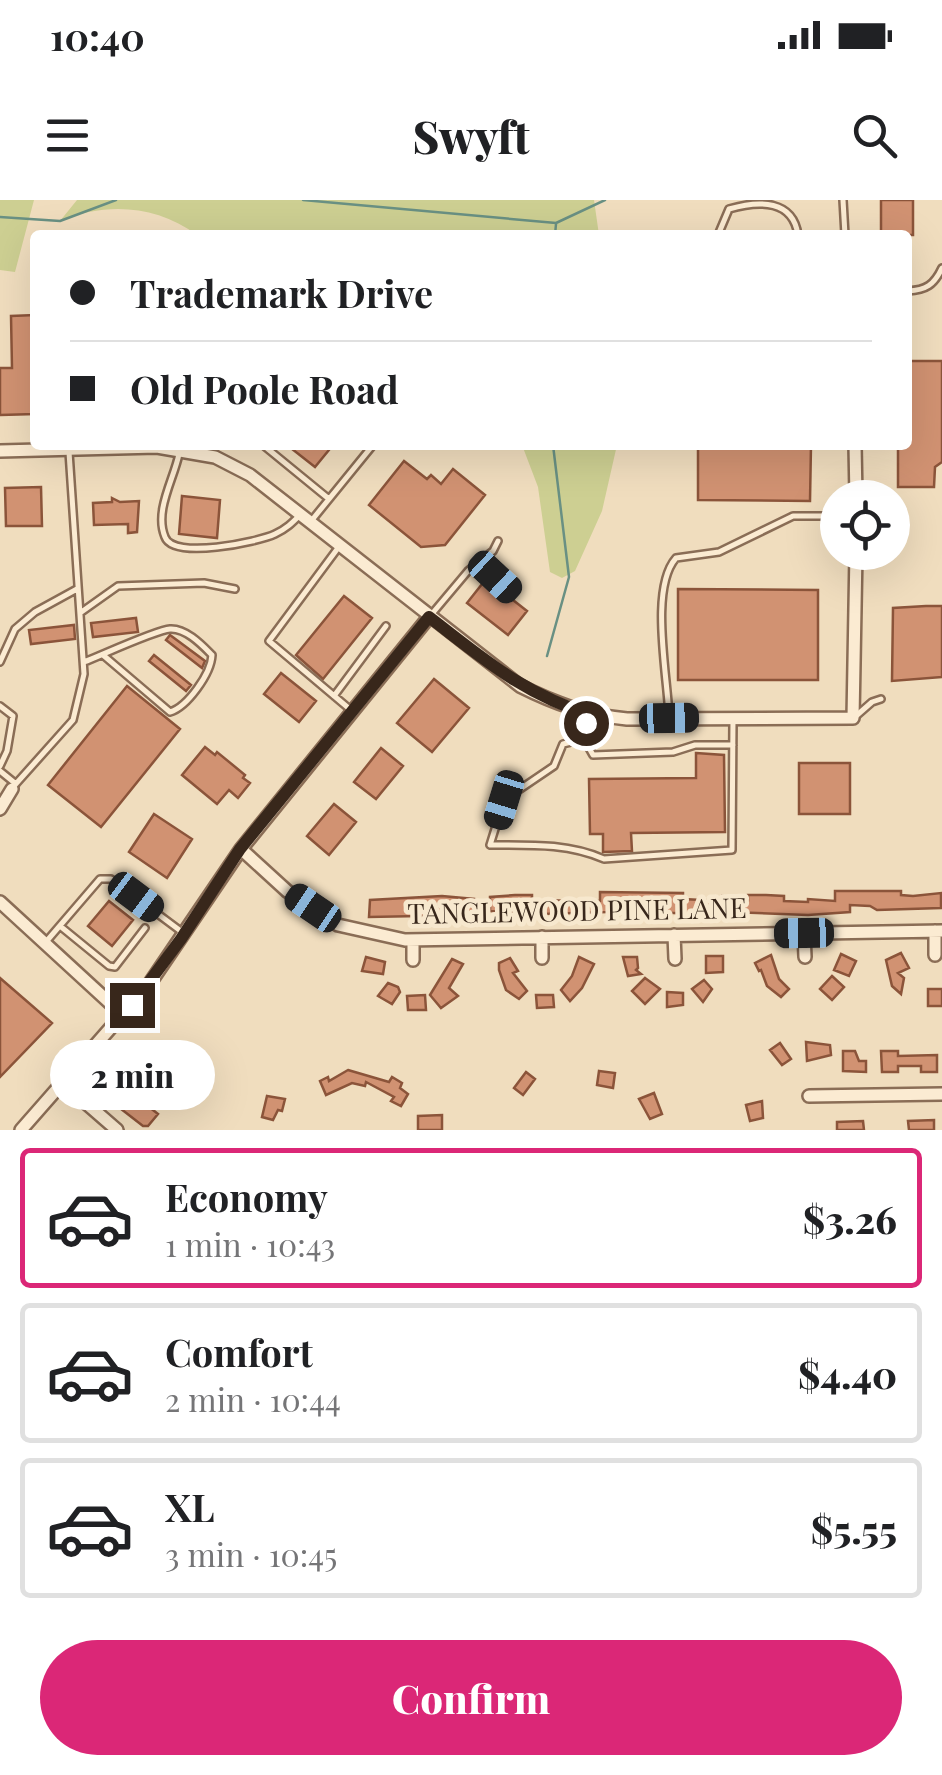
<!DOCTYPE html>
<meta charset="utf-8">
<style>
body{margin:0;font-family:"Playfair Display",serif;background:#f2f2f2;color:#202124;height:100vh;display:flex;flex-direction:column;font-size:38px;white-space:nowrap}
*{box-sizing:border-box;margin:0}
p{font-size:32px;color:#757577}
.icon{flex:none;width:55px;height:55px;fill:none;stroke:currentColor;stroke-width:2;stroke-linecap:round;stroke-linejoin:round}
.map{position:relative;height:930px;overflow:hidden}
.panel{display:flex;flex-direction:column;background:#fff;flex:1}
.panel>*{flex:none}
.hud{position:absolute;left:30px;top:30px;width:882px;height:220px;border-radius:10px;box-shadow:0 10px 40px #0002;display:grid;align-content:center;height:220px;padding:0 40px;background:#fff}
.buttons{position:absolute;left:820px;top:280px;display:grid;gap:20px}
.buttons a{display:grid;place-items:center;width:90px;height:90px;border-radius:50%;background:#fff;box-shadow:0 10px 40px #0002;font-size:50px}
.end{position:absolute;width:45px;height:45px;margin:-22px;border:12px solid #38271b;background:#fff;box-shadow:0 0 0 5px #fff}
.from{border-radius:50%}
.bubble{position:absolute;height:70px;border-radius:35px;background:#fff;box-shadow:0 10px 40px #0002;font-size:32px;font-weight:800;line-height:70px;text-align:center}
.car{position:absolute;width:30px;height:60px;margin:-30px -15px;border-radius:12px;box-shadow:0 0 8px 2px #0007;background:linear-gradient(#222 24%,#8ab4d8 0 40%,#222 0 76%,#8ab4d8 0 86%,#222 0)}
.hud b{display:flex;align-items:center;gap:35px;height:95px;font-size:38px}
.hud b+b{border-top:2px solid #e0e0e0}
.hud i{width:25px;height:25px;background:#202124}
ul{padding:18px 0 0;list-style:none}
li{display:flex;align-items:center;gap:30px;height:140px;margin:0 20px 15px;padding:0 20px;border:5px solid #e0e0e0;border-radius:10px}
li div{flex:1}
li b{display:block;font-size:38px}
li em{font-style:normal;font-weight:800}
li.current{border-color:#db2777}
li>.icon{width:90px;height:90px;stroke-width:1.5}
.primary-button{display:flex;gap:20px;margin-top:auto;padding:20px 40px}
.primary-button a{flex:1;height:115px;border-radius:60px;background:#db2777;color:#fff;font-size:40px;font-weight:800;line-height:115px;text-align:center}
.status{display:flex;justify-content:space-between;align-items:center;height:70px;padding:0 50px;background:#fff;direction:ltr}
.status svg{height:28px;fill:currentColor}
header{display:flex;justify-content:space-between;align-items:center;height:130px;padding:0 40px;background:#fff;font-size:45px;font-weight:800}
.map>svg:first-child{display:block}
</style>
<div class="status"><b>10:40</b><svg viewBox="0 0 49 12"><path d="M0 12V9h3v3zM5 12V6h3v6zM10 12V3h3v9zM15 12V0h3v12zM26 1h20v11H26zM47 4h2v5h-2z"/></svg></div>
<header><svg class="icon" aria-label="menu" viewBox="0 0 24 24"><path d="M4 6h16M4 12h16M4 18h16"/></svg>Swyft<svg class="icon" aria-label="search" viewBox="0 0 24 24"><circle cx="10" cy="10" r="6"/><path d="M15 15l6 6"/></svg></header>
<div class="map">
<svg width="942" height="930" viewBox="0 0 942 930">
<rect width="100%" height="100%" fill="#f0ddbe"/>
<path fill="#cdcf92" d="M0,0h34l-19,72 -15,-2z
M77,0h517l5,35h-402c-41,-30 -91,-33 -137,-14z
M522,245h95l-15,66 -27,60 -13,7 -12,-6 -12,-85z"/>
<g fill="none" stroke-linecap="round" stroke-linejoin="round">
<path stroke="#699083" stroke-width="2.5" d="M303,0l253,23 49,-23
M0,17l60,4 56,-21
M555,35l1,-11
M547,456l22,-79 -16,-132"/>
</g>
<path fill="#d19272" stroke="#8b543a" stroke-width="2.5" d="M881,0h32v35h-32z
M35,115v99l-35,1v-47h12l-1,-52z
M908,161h34v101l-7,5 -1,20h-36v-42h10z
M287,245h46l-18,22z
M698,245h113l-1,56 -112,-1z
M404,261l23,18 4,-4 10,9 12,-15 32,26 -40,50 -24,2 -52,-42z
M41,287l1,39h-36l-1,-38z
M182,296l38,4 -3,38 -38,-4z
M112,298l8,4 19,-1 -2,31 -9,1v-9l-34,1 -1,-22 19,-1z
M486,379l41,32 -19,24 -41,-32z
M678,389l140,1v90h-140z
M344,396l28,22 -49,61 -27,-24z
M926,406h16v71l-50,4 1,-73z
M136,418l2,14 -45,5 -2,-14z
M74,425l1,14 -44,5 -2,-14z
M170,435l35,26 -3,7 -36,-28z
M154,455l37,30 -5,6 -37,-30z
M281,473l35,28 -17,21 -35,-28z
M434,479l35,29 -37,44 -35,-29z
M127,486l53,43 -79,98 -53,-42z
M205,547l10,8 2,-3 28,23 -2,3 7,5 -12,15 -9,-8 -12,14 -35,-29z
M381,548l22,18 -27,33 -22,-17z
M696,553l28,2 1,77 -94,1 1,18 -29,1v-18h-13l-1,-55 107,-1z
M799,563h51v51h-51z
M334,604l22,18 -27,33 -22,-19z
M154,614l38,25 -25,39 -38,-26z
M835,691h66v4l12,1 28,-3v15l-64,2 -7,-4 -20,-1v7l-42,3 -78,-3v3l-85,-3 -14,-3v-4h-17l1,6 -7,1 -65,2 -53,-3v-14l25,-2h17v5l51,1h17v-9l83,1v6l19,1h19l1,-4 26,4v-5h18l18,1v5l24,1v-3l27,2z
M442,696l32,3 -1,16 -104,2 1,-17z
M109,701l24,19 -21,26 -24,-20z
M901,753l8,15 -11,5 6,5 -3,16 -9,-8 -6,-26z
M841,754l15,7 -7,15 -15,-6z
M771,755l8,24 10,10 -8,8 -14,-11 -6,-16 -2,1 -4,-8z
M706,756h17v16l-17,1z
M366,757l19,5 -2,12 -21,-3z
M579,757l15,7 -12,24 -12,13 -9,-11 11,-14z
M623,757h14l1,11 -2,2 5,4 -13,2z
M510,758l8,13 -5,2 14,18 -8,8 -13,-9 -7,-20v-7z
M452,759l11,5 -14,24 9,8 -17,12 -11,-13z
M832,776l12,11 -12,13 -12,-11z
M0,778l52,45 -52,54z
M645,778l15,11 -15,15 -13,-13z
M704,780l8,9 -9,13 -11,-13z
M388,783l10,4 2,5 -8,12 -14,-8z
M928,789h14v17h-14z
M667,792l16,1v12l-16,2z
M425,795l1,15h-18l-1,-14z
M536,795h17l1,12 -17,1z
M806,842l24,3 1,10 -24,6z
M780,843l11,16 -9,6 -12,-15z
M843,851h12l4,10h7v11l-23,-1z
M881,851h17v5l39,-1v17h-16v-6h-23v6h-16z
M348,870l41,12 3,-5 10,6 -2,5 8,6 -7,12 -10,-5 3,-4 -28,-15 -1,4 -13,-3 -26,12 -6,-14 8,-4 1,4z
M599,871l16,2 -2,15 -16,-3z
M526,872l9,7 -12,16 -9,-7z
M110,876l48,38 -10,12h-5l-45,-35z
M654,893l8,21 -12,5 -11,-20z
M267,896l18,3 -3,12 -4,-1 -5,10 -11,-3z
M762,901l1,17 -13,3 -4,-16z
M442,915v15h-24v-14z
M934,920v10h-25l-1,-9z
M863,921l1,9h-27v-8z"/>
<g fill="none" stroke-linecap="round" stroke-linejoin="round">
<g stroke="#8a6d56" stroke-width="10">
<path id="service" d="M843,0l2,35
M718,35l11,-26c31,-9 64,-9 69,26
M908,91c18,-1 26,-6 34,-23
M263,245l66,54
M179,254c-5,25 -25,57 -14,83 8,23 93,5 110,-3 11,-5 17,-11 25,-19
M312,320l61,-75
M338,348l-69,93 83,70
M479,362l32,30
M80,413l38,-27 86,-3 31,6
M431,415l37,-44 25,-20 5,-10
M0,462l15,-33 20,-17 42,-23
M84,462c18,-7 72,-32 86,-33 16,-1 32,16 42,26 -1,19 -25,52 -42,57l-67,-57
M334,496l52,-70
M0,506l13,10 -6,35 -7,15
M591,515l-5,8 -2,16 -21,5 -9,22 -50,34 -14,45c39,0 78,-2 114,14l128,-9 1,-130
M856,516l16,-14 9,-3
M669,518c-1,-41 -20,-129 7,-160l43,-6 74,-36h45
M584,539l9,16 80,-3 22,-7h38
M0,571l16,13
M14,586l59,-66 11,-46 -15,-222
M60,726l49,40 6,1 30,-39
M45,743l55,-64h11l71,53"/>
</g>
<g stroke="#8a6d56" stroke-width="16">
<path id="minor" d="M855,245l1,53
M0,251l157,-4 58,10 35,18 270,211c36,18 67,29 107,33l226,-1 3,-166
M0,609l12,-20
M241,649l46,42 51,34 67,15 537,-9
M0,702l123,113
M935,731v24
M804,733l1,24
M674,735l1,24
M542,737v21
M413,740v20
M63,883l54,47
M809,896l133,-2
M21,930l129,-147 91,-134 188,-232"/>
</g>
<use href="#service" stroke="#fbebd2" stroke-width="5"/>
<use href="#minor" stroke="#fbebd2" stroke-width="11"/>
</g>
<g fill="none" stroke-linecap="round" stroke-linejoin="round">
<path stroke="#38271b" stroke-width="12" d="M132,805l49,-66 59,-90 189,-232c55,42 94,77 162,98l-5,8"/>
</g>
<g text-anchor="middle" stroke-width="9" stroke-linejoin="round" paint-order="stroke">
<g font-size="28" fill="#38271b" stroke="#f7e8ce">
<text transform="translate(577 711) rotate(-1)" y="10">TANGLEWOOD PINE LANE</text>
</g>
</g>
</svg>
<div class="buttons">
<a><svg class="icon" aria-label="locate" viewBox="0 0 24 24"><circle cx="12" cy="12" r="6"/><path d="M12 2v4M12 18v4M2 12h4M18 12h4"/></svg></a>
</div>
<i class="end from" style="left:586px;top:523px"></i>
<i class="end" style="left:132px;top:805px"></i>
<div class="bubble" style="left:50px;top:840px;width:165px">2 min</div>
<i class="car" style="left:495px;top:377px;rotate:133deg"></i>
<i class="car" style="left:669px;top:518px;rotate:89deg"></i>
<i class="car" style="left:504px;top:600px;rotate:197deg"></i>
<i class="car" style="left:136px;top:697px;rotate:127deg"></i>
<i class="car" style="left:313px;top:708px;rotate:304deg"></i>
<i class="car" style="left:804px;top:733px;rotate:269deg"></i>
<div class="hud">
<b><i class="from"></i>Trademark Drive</b>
<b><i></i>Old Poole Road</b>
</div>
</div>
<section class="panel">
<ul>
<li class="current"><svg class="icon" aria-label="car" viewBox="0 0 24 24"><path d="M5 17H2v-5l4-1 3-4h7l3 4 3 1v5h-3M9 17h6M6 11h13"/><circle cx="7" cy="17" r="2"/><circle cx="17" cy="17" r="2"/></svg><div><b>Economy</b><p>1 min · 10:43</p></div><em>$3.26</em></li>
<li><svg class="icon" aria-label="car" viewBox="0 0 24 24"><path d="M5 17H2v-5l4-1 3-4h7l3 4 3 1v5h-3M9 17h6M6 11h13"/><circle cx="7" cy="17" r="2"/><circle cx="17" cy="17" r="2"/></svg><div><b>Comfort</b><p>2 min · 10:44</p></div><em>$4.40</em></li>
<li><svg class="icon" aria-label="car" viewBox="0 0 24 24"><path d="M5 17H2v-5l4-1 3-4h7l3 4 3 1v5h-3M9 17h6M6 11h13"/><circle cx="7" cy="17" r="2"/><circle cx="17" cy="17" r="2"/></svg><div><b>XL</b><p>3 min · 10:45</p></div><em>$5.55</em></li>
</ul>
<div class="primary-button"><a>Confirm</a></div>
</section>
